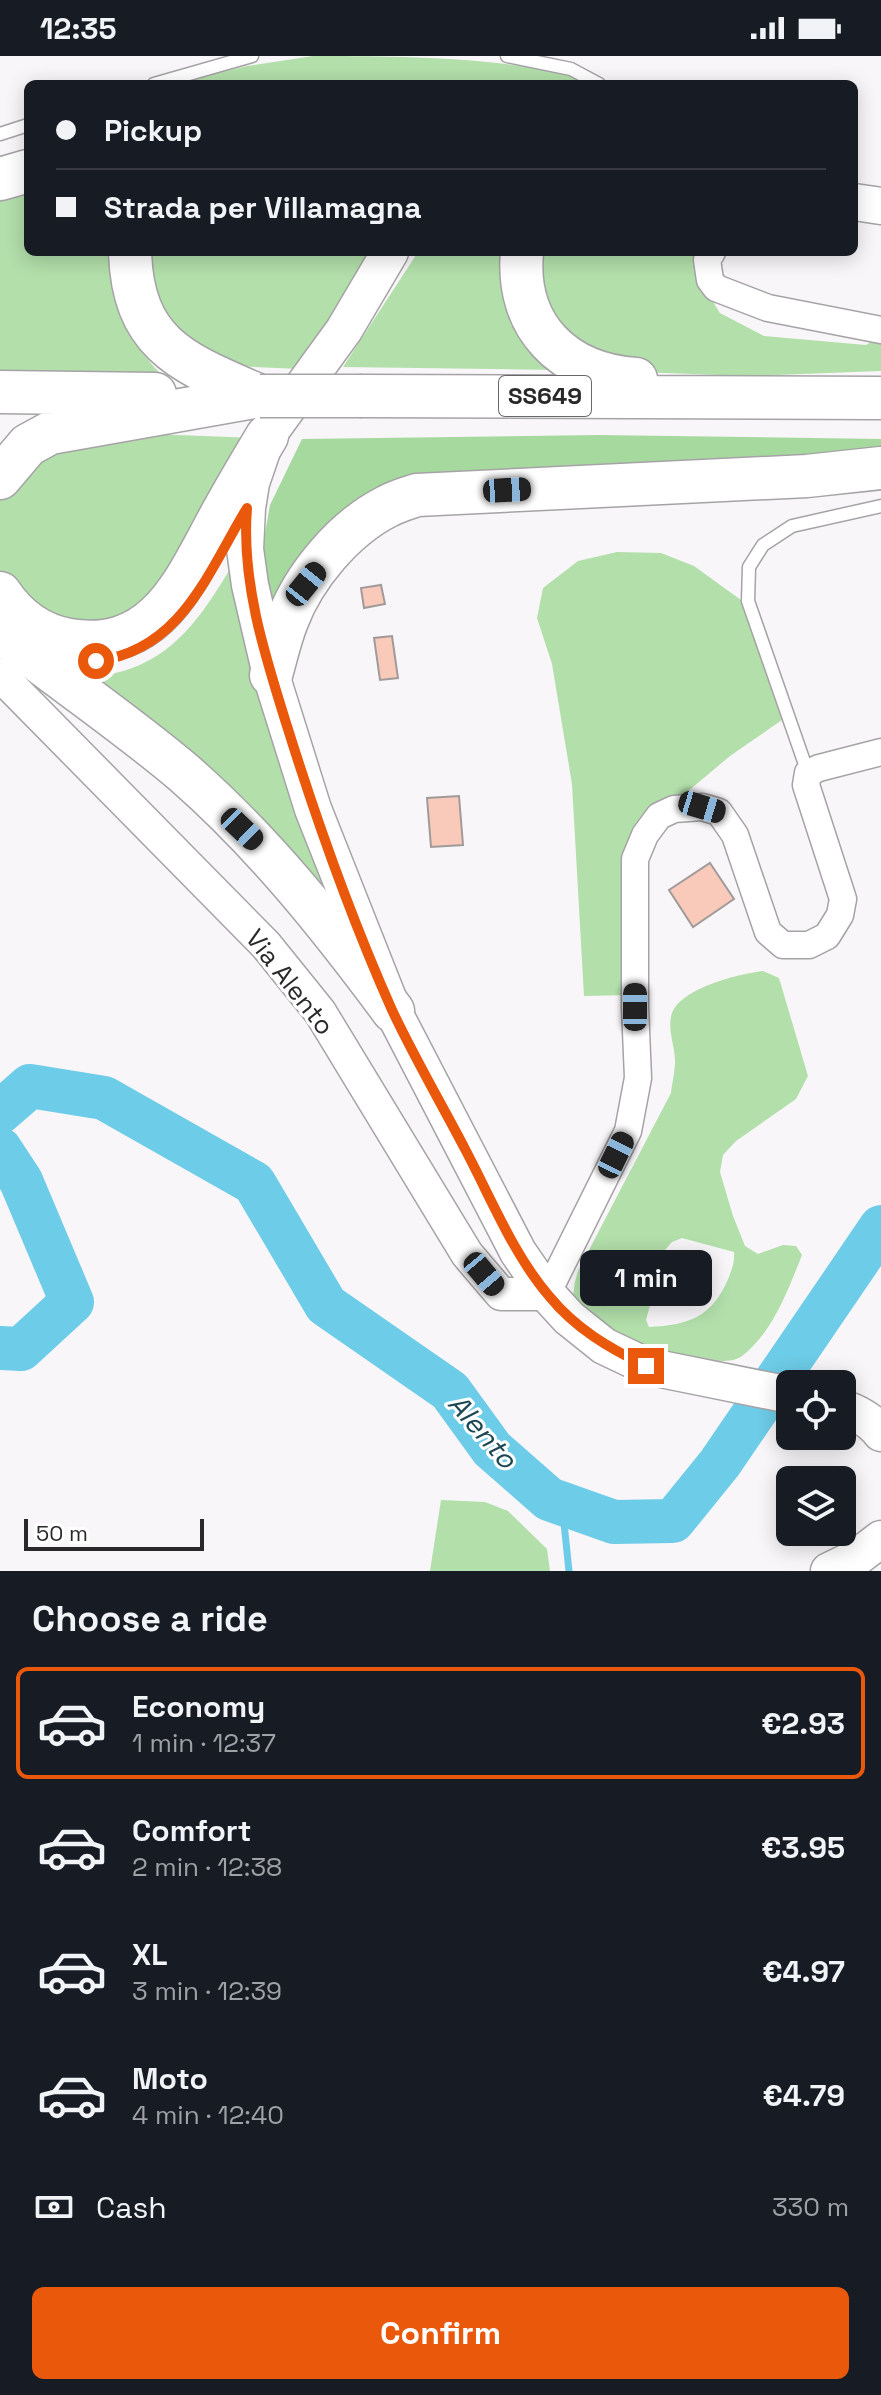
<!DOCTYPE html>
<meta charset="utf-8">
<style>
body{margin:0;font-family:"Space Grotesk",sans-serif;background:#242831;color:#f1f3f6;height:100vh;display:flex;flex-direction:column;font-size:30px;white-space:nowrap}
*{box-sizing:border-box;margin:0}
p{font-size:26px;color:#9ea1a6}
.icon{flex:none;width:44px;height:44px;fill:none;stroke:currentColor;stroke-width:2;stroke-linecap:round;stroke-linejoin:round}
.map{position:relative;height:1515px;overflow:hidden}
.sheet{display:flex;flex-direction:column;background:#171b24;flex:1}
.sheet>*{flex:none}
.top-card{position:absolute;left:24px;top:24px;width:834px;height:176px;border-radius:12px;box-shadow:0 4px 20px #0003;display:grid;align-content:center;height:176px;padding:0 32px;background:#171b24}
.tools{position:absolute;left:776px;top:1314px;display:grid;gap:16px}
.tools a{display:grid;place-items:center;width:80px;height:80px;border-radius:12px;background:#171b24;box-shadow:0 4px 20px #0003;font-size:40px}
.scale{position:absolute;left:24px;bottom:20px;width:180px;box-sizing:border-box;padding-left:8px;border:4px solid #2a292a;border-top:0;font-size:22px;line-height:28px;white-space:nowrap;color:#2a292a;-webkit-text-stroke:6px #fff;paint-order:stroke}
.end{position:absolute;width:36px;height:36px;margin:-18px;border:10px solid #ea580c;background:#fff;box-shadow:0 0 0 4px #fff}
.from{border-radius:50%}
.bubble{position:absolute;height:56px;border-radius:12px;background:#171b24;box-shadow:0 4px 20px #0003;font-size:26px;font-weight:700;line-height:56px;text-align:center}
.car{position:absolute;width:24px;height:48px;margin:-24px -12px;border-radius:10px;box-shadow:0 0 6px 2px #0007;background:linear-gradient(#222 24%,#8ab4d8 0 40%,#222 0 76%,#8ab4d8 0 86%,#222 0)}
.top-card b{display:flex;align-items:center;gap:28px;height:76px;font-size:30px}
.top-card b+b{border-top:2px solid #363941}
.top-card i{width:20px;height:20px;background:#f1f3f6}
ul{padding:0;list-style:none}
li{display:flex;align-items:center;gap:24px;height:112px;margin:0 16px 12px;padding:0 16px;border:4px solid transparent;border-radius:12px}
li div{flex:1}
li b{display:block;font-size:30px}
li em{font-style:normal;font-weight:700}
li.active{border-color:#ea580c}
li>.icon{width:72px;height:72px;stroke-width:1.5}
h2{padding:0 32px;font-size:36px;line-height:96px}
.pay{display:flex;align-items:center;gap:20px;height:88px;padding:0 32px;font-size:30px}
.pay p{margin-inline-start:auto}
.button{display:flex;gap:16px;margin-top:auto;padding:16px 32px}
.button a{flex:1;height:92px;border-radius:12px;background:#ea580c;color:#fff;font-size:32px;font-weight:700;line-height:92px;text-align:center}
.status{display:flex;justify-content:space-between;align-items:center;height:56px;padding:0 40px;background:#171b24;direction:ltr}
.status svg{height:22px;fill:currentColor}
.map>svg:first-child{display:block}
</style>
<div class="status"><b>12:35</b><svg viewBox="0 0 49 12"><path d="M0 12V9h3v3zM5 12V6h3v6zM10 12V3h3v9zM15 12V0h3v12zM26 1h20v11H26zM47 4h2v5h-2z"/></svg></div>
<div class="map">
<svg width="881" height="1515" viewBox="0 0 881 1515">
<rect width="100%" height="100%" fill="#f9f6f9"/>
<path fill="#b2dfaa" fill-rule="evenodd" d="M313,0c70,0 220,0 278,28h-419l75,-18z
M28,130v66h87c-8,47 13,88 45,121l-11,4 -149,-5v-178z
M137,196h239l-76,117 -93,-4 -34,-23z
M418,196h95l46,118 -216,-3z
M537,196h161l2,29 20,32 44,23 102,9 15,-9v35l-135,5 -136,-5 -63,-49z
M97,376l161,6 -91,154 -88,43 -79,-56v-84l24,-35z
M617,496l44,1 33,13 47,34 41,120 -52,36 -80,67 -19,172 -47,1 -12,-212 -20,-120 -15,-46 6,-30 35,-27z
M233,508l117,371 -272,-257c83,-3 116,-48 155,-114z
M763,915l16,7 29,98 -12,23 -60,42 -13,14 -3,17 13,44 12,30 13,8 25,-9 13,1 6,9c-14,35 -29,77 -60,101 -26,20 -146,-23 -165,-49 -7,-11 -2,-25 1,-36l93,-178c1,-10 4,-21 4,-32 0,-14 -7,-30 -4,-44 5,-28 67,-43 92,-46zM682,1182l52,14c1,10 -2,16 -5,25 -17,40 -39,48 -80,50l-3,-7 19,-70 7,-8z
M441,1444l44,2 23,9 39,38 3,22h-120z"/>
<path fill="#a6d99e" d="M598,379l283,4v18l-464,33 -141,144 -15,-78 9,-51 32,-66z"/>
<g fill="none" stroke-linecap="round" stroke-linejoin="round">
<path stroke="#6dcce7" stroke-width="7" d="M562,1448l7,67"/>
<path stroke="#6dcce7" stroke-width="44" d="M0,1056l30,-26 74,12 150,85 72,122 124,86 42,58 57,50 65,23 59,-1 47,-58 161,-236
M0,1093l21,32 51,121 -51,47 -21,-1"/>
</g>
<path fill="#f9caba" stroke="#a09b9a" stroke-width="2" d="M381,529l4,19 -21,4 -3,-20z
M392,580l6,42 -18,2 -6,-42z
M459,740l4,49 -32,2 -4,-49z
M710,807l24,36 -41,28 -24,-37z"/>
<g fill="none" stroke-linecap="round" stroke-linejoin="round">
<g stroke="#a6a3a7" stroke-width="15">
<path id="service" d="M507,0l64,13 28,15
M154,28l98,-28
M0,78l28,-9
M808,717l-60,-172 1,-34 14,-22 29,-19 89,-20"/>
</g>
<g stroke="#a6a3a7" stroke-width="29">
<path id="minor" d="M712,196l-5,8 3,20 6,8 52,20 113,22
M547,1238l81,-163 10,-53 -3,-71v-148l10,-24 14,-19 15,-7 28,-2 17,5 16,23 33,97 15,13h26l18,-9 13,-21 3,-16 -37,-114 2,-12 11,-5 62,-16"/>
</g>
<g stroke="#a6a3a7" stroke-width="35">
<path id="tertiary" d="M0,619l266,270 54,67 147,242 34,40h46"/>
</g>
<g stroke="#a6a3a7" stroke-width="39">
<path id="secondary" d="M854,146l27,4
M390,196l-46,78 -77,106 -16,47 -4,25 -2,41 5,36 21,90 42,134 80,202 125,241 29,42 22,24 35,28 42,20 144,29
M842,1352c14,4 30,13 39,25
M829,1515l27,-13 25,-19"/>
</g>
<g stroke="#a6a3a7" stroke-width="45">
<path id="trunk" d="M0,123l28,-8
M130,196c3,94 54,111 130,144
M522,196c-7,75 42,122 114,127
M0,336l155,2
M362,340l519,2
M0,422l28,-33 22,-12 210,-37
M0,537c16,24 40,42 69,47 81,13 111,-48 143,-108 17,-33 36,-64 55,-96
M0,576c61,48 125,91 184,141 80,70 146,153 209,238
M271,619c5,-18 9,-36 16,-54 17,-45 57,-93 101,-115 9,-5 20,-8 29,-11l390,-19 74,-8"/>
</g>
<use href="#service" stroke="#fff" stroke-width="12"/>
<use href="#minor" stroke="#fff" stroke-width="26"/>
<use href="#tertiary" stroke="#fff" stroke-width="32"/>
<use href="#secondary" stroke="#fff" stroke-width="36"/>
<use href="#trunk" stroke="#fff" stroke-width="42"/>
<g stroke="#a6a3a7" stroke-width="45" stroke-linecap="butt">
<path id="trunk-bridge" d="M260,340h102"/>
</g>
<use href="#trunk-bridge" stroke="#fff" stroke-width="42"/>
</g>
<g fill="none" stroke-linecap="round" stroke-linejoin="round">
<path stroke="#ea580c" stroke-width="10" d="M96,605c85,-10 112,-89 151,-153 -6,74 18,148 40,218 30,96 64,192 105,284 22,47 49,93 73,139 26,49 48,105 84,147 27,33 60,52 97,70"/>
</g>
<g text-anchor="middle" stroke-width="6" stroke-linejoin="round" paint-order="stroke">
<rect fill="#fff" stroke="#6a696a" stroke-width="2" x="499" y="320" width="92" height="40" rx="6"/>
<g font-size="24" font-weight="bold" fill="#2a292a">
<text x="545" y="348">SS649</text>
</g>
<g font-size="26" fill="#2a292a" stroke="#fff">
<text transform="translate(290 926) rotate(52)" y="9">Via Alento</text>
</g>
<g font-size="28" font-style="italic" fill="#1c4753" stroke="#fff">
<text transform="translate(483 1375) rotate(49)" y="10">Alento</text>
</g>
</g>
</svg>
<div class="tools">
<a><svg class="icon" aria-label="locate" viewBox="0 0 24 24"><circle cx="12" cy="12" r="6"/><path d="M12 2v4M12 18v4M2 12h4M18 12h4"/></svg></a>
<a><svg class="icon" aria-label="layers" viewBox="0 0 24 24"><path d="M12 4l9 5-9 5-9-5zM3 14l9 5 9-5"/></svg></a>
</div>
<div class="scale">50 m</div>
<i class="end from" style="left:96px;top:605px"></i>
<i class="end" style="left:646px;top:1310px"></i>
<div class="bubble" style="left:580px;top:1194px;width:132px">1 min</div>
<i class="car" style="left:507px;top:434px;rotate:87deg"></i>
<i class="car" style="left:306px;top:528px;rotate:39deg"></i>
<i class="car" style="left:702px;top:751px;rotate:107deg"></i>
<i class="car" style="left:242px;top:773px;rotate:134deg"></i>
<i class="car" style="left:635px;top:951px;rotate:0deg"></i>
<i class="car" style="left:616px;top:1099px;rotate:26deg"></i>
<i class="car" style="left:484px;top:1218px;rotate:140deg"></i>
<div class="top-card">
<b><i class="from"></i>Pickup</b>
<b><i></i>Strada per Villamagna</b>
</div>
</div>
<section class="sheet">
<h2>Choose a ride</h2>
<ul>
<li class="active"><svg class="icon" aria-label="car" viewBox="0 0 24 24"><path d="M5 17H2v-5l4-1 3-4h7l3 4 3 1v5h-3M9 17h6M6 11h13"/><circle cx="7" cy="17" r="2"/><circle cx="17" cy="17" r="2"/></svg><div><b>Economy</b><p>1 min · 12:37</p></div><em>€2.93</em></li>
<li><svg class="icon" aria-label="car" viewBox="0 0 24 24"><path d="M5 17H2v-5l4-1 3-4h7l3 4 3 1v5h-3M9 17h6M6 11h13"/><circle cx="7" cy="17" r="2"/><circle cx="17" cy="17" r="2"/></svg><div><b>Comfort</b><p>2 min · 12:38</p></div><em>€3.95</em></li>
<li><svg class="icon" aria-label="car" viewBox="0 0 24 24"><path d="M5 17H2v-5l4-1 3-4h7l3 4 3 1v5h-3M9 17h6M6 11h13"/><circle cx="7" cy="17" r="2"/><circle cx="17" cy="17" r="2"/></svg><div><b>XL</b><p>3 min · 12:39</p></div><em>€4.97</em></li>
<li><svg class="icon" aria-label="car" viewBox="0 0 24 24"><path d="M5 17H2v-5l4-1 3-4h7l3 4 3 1v5h-3M9 17h6M6 11h13"/><circle cx="7" cy="17" r="2"/><circle cx="17" cy="17" r="2"/></svg><div><b>Moto</b><p>4 min · 12:40</p></div><em>€4.79</em></li>
</ul>
<div class="pay"><svg class="icon" aria-label="cash" viewBox="0 0 24 24"><path d="M3 7h18v10H3z"/><circle cx="12" cy="12" r="2"/></svg>Cash<p>330 m</p></div>
<div class="button"><a>Confirm</a></div>
</section>
